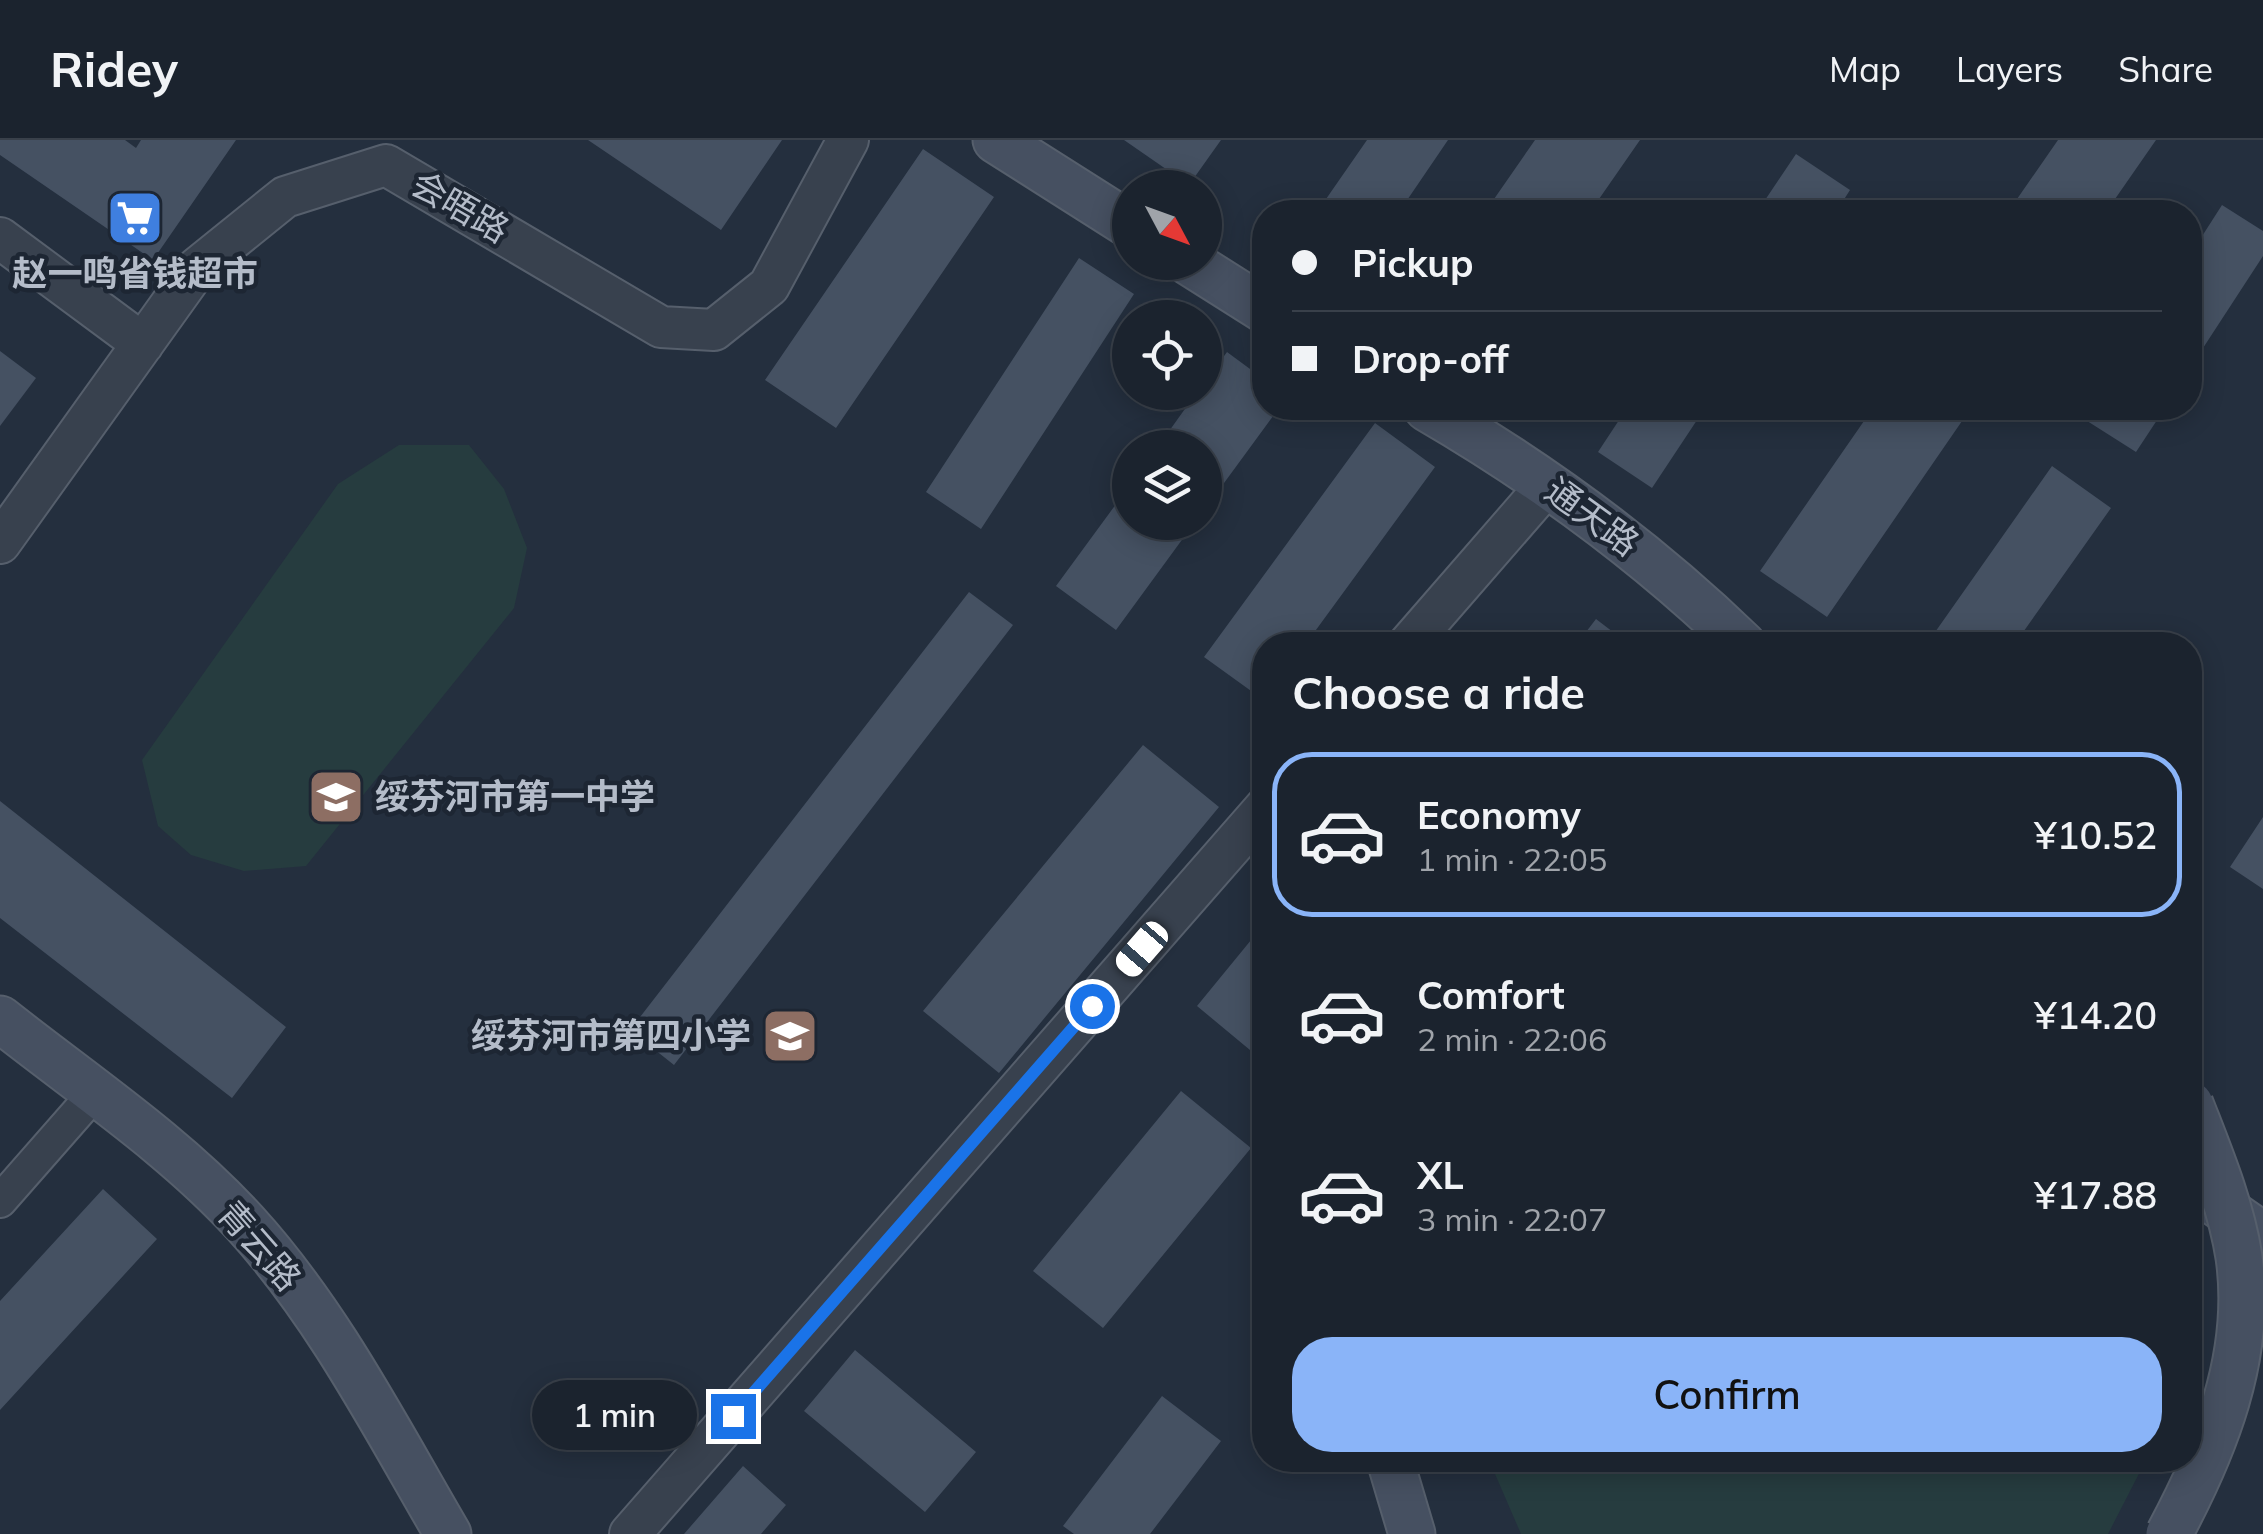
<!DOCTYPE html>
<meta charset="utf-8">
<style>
body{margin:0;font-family:Mulish,"Noto Sans SC",sans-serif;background:#242b36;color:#f1f3f6;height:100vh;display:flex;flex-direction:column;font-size:38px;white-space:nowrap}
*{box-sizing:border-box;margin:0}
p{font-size:32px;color:#a0a4aa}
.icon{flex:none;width:55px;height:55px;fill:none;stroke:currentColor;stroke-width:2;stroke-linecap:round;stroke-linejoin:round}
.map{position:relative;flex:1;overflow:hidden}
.details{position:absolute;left:1252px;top:492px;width:950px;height:840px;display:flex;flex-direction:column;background:#1b232e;border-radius:40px;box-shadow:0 5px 25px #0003,0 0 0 2px #39404a}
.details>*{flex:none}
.top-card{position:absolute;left:1252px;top:60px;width:950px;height:220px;border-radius:40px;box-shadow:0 5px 25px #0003,0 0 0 2px #39404a;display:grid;align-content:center;height:220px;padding:0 40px;background:#1b232e}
.needle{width:65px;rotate:131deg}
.controls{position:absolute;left:1112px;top:30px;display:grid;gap:20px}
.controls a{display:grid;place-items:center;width:110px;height:110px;border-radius:50%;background:#1b232e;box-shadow:0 5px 25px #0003,0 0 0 2px #39404a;font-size:50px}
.end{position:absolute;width:45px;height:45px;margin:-22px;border:12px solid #1a73e8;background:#fff;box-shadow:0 0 0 5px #fff}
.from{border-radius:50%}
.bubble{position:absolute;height:70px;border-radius:35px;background:#1b232e;box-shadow:0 5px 25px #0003,0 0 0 2px #39404a;font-size:32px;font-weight:600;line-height:70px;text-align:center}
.car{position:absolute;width:30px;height:60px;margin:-30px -15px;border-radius:12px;box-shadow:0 0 8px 2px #0007;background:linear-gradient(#fff 24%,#345 0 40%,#fff 0 76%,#345 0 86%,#fff 0)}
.top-card b{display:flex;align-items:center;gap:35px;height:95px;font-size:38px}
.top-card b+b{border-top:2px solid #39404a}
.top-card i{width:25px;height:25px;background:#f1f3f6}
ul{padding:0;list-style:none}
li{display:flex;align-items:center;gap:30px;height:165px;margin:0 20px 15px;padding:0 20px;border:5px solid transparent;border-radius:40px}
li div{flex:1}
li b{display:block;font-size:38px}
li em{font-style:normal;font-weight:600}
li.current{border-color:#8ab4f8}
li>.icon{width:90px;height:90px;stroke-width:1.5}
h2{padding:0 40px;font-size:45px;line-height:120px}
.cta{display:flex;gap:20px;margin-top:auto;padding:20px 40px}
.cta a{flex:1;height:115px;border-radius:40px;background:#8ab4f8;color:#111;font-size:40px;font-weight:600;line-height:115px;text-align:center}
header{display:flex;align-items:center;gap:60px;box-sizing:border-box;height:140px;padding:0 50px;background:#1b232e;border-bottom:2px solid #39404a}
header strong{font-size:48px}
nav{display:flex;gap:55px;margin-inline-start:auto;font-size:35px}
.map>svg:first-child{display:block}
</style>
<header>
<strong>Ridey</strong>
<nav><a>Map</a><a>Layers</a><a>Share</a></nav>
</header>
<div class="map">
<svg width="2263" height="1394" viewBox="0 0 2263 1394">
<rect width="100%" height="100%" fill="#242f3e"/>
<path fill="#263c3f" d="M399,305h70l35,44 23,59 -13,60 -208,258 -62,5 -53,-16 -33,-29 -16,-66 196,-276z
M1489,1320h657l-38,74h-587z"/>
<path fill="#455162" d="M0,0h125l11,8 5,-8h95l-83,120 -153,-105z
M588,0h194l-61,90z
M1124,0h97l-32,45z
M1367,0h81l-49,72h-82z
M1535,0h105l-50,72h-105z
M2058,0h98l-50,72h-98z
M923,9l71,48 -158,231 -71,-48z
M1796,14l54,36 -14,22h-79z
M2222,65l41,26v25l-73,112v-113z
M1079,118l55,36 -153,235 -55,-37z
M0,211l36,27 -36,48z
M1227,212l38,28v28h14l-74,101v-61h-48l40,-56h8v-10z
M1627,268h78l-53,80 -54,-36z
M1873,268h98l-144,209 -67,-46z
M2091,268h74l-29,44 -52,-33z
M1375,283l60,44 -130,178h-40v56l-61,-44z
M2052,326l59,42 -97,137h-88z
M1130,345v37h65l-79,108 -60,-44z
M969,452l44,33 -339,440 -44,-35z
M1596,479l34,26h-54z
M1143,605l76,62 -220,266 -76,-62z
M0,661l286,226 -54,71 -232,-180z
M2263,677v72l-33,-22z
M1265,783v121l-9,11 -59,-49z
M1181,951l70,57 -148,180 -70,-57z
M103,1049l54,50 -157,171v-109z
M855,1210l121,102 -51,60 -121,-101z
M1162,1256l59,45 -71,93h-76l-11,-8z
M743,1326l43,39 -25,29h-77z"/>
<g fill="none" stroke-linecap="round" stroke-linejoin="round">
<g stroke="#565f6c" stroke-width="36">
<path id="minor" d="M0,1061l94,-107"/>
</g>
<g stroke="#565f6c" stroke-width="44">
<path id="tertiary" d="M0,98l143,106
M0,403l197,-275 88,-71 101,-32 275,162 53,3 55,-44 79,-146
M1408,505l140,-161
M630,1394l635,-726"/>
</g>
<g stroke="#565f6c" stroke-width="49">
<path id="secondary" d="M996,0l134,85
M1189,122l76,48
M1427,268c115,67 220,144 316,237
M0,879c82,65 174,126 245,204 83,91 141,205 203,311
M2190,1045l73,51
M1390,1320l22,74"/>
</g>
<use href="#minor" stroke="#38414e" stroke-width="32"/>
<use href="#tertiary" stroke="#38414e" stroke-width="40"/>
<use href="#secondary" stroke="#465061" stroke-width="45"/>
<g stroke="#565f6c" stroke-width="49" stroke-linecap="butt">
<path id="secondary-bridge" d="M2169,1394c45,-84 84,-178 70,-277 -8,-52 -30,-104 -49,-153"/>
</g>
<use href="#secondary-bridge" stroke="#465061" stroke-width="45"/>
</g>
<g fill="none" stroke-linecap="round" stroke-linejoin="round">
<path stroke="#1a73e8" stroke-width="12" d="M733,1276l359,-410"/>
</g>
<defs>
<g id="supermarket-square" transform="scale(2.875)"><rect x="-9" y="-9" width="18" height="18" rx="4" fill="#3f7fe0" stroke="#1d2633"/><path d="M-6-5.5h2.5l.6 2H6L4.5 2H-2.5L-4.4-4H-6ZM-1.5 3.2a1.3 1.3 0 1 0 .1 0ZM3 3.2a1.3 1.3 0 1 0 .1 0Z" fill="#fff"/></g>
<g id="school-square" transform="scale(2.875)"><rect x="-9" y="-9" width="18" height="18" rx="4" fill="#8d6e63" stroke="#1d2633"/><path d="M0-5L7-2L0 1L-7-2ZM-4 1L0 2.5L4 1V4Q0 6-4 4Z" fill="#fff"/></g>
</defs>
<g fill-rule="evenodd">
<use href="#supermarket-square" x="135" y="78"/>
<use href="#school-square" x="336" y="657"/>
<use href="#school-square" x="790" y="896"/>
</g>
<g text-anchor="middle" stroke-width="9" stroke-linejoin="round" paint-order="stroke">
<g font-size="35" fill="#b4bcc9" stroke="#1d2633">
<text transform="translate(460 67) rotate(30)" y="12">会晤路</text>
<text transform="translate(1592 377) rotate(36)" y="12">通天路</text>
<text transform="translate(259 1106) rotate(49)" y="12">青云路</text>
</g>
<g font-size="35" font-weight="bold" fill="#b4bcc9" stroke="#1d2633">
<text x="135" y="146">赵一鸣省钱超市</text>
<text x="375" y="669" text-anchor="start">绥芬河市第一中学</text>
<text x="751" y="908" text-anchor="end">绥芬河市第四小学</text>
</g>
</g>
</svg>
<div class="controls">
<a><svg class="needle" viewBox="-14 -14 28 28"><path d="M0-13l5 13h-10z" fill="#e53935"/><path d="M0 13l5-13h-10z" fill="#a0a4aa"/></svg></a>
<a><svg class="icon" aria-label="locate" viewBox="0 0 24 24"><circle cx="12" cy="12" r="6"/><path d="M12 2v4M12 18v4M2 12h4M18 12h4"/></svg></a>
<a><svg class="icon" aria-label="layers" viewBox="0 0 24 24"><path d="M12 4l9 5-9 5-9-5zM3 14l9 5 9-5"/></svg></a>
</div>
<i class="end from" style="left:1092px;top:866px"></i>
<i class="end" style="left:733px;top:1276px"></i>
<div class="bubble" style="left:532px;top:1240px;width:165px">1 min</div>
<i class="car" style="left:1142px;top:809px;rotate:221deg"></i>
<div class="top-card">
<b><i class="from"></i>Pickup</b>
<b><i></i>Drop-off</b>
</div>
<section class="details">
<h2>Choose a ride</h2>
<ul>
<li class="current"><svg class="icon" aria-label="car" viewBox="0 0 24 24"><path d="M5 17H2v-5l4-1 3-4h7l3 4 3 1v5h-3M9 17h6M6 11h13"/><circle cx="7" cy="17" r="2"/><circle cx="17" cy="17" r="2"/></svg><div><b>Economy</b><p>1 min · 22:05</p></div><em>¥10.52</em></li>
<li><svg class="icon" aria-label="car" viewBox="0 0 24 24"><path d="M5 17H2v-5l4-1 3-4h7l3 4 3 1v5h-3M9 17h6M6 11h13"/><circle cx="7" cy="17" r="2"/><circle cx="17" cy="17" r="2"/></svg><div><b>Comfort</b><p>2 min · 22:06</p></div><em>¥14.20</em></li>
<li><svg class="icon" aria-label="car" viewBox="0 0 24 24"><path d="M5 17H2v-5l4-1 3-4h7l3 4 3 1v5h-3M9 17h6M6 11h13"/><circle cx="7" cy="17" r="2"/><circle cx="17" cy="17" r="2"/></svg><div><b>XL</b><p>3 min · 22:07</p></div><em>¥17.88</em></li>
</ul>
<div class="cta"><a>Confirm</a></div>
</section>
</div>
